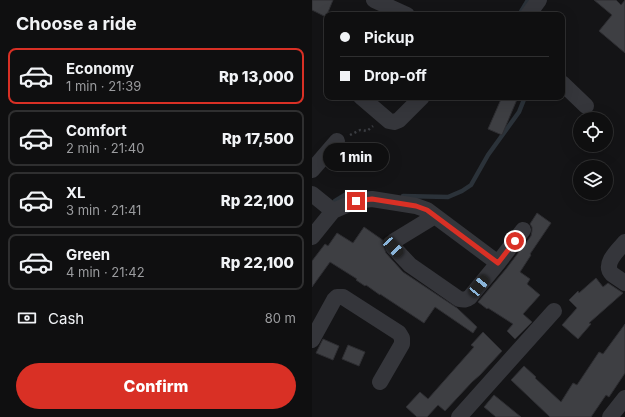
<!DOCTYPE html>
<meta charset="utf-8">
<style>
body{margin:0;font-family:Inter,sans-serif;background:#1d1d1e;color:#f1f3f6;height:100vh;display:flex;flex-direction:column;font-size:15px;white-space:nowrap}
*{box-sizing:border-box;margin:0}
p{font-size:13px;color:#9b9c9f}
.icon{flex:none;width:22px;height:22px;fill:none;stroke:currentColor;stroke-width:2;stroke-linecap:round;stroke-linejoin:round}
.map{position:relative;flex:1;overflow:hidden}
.side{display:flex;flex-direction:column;background:#0f0f10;width:312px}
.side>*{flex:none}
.hud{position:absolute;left:12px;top:12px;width:241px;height:88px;border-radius:8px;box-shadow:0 4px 16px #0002,0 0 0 1px #2f2f30;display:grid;align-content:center;height:88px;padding:0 16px;background:#0f0f10}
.tools{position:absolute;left:261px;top:112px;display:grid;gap:8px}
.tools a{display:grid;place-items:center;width:40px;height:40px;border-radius:50%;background:#0f0f10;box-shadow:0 4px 16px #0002,0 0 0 1px #2f2f30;font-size:20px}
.end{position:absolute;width:18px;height:18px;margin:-9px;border:5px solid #d93025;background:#fff;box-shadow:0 0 0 2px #fff}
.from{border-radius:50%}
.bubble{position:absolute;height:28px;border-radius:14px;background:#0f0f10;box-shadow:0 4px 16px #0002,0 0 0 1px #2f2f30;font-size:13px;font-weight:800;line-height:28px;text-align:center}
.car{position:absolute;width:12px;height:24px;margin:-12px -6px;border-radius:5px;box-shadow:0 0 3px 1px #0007;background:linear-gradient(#222 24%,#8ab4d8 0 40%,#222 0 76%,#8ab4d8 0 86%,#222 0)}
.hud b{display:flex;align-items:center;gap:14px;height:38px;font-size:15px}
.hud b+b{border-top:1px solid #2f2f30}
.hud i{width:10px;height:10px;background:#f1f3f6}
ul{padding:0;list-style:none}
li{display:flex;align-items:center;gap:12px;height:56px;margin:0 8px 6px;padding:0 8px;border:2px solid #2f2f30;border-radius:8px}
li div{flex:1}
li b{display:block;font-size:15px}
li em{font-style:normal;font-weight:800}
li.selected{border-color:#d93025}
li>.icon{width:36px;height:36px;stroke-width:1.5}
h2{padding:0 16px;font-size:18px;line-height:48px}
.pay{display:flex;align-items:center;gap:10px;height:44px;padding:0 16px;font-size:15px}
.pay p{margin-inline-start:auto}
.cta{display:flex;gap:8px;margin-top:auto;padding:8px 16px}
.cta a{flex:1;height:46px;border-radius:24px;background:#d93025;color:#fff;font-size:16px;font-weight:800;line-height:46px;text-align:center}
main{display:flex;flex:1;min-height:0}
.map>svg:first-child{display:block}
</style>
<main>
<section class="side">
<h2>Choose a ride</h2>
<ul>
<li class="selected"><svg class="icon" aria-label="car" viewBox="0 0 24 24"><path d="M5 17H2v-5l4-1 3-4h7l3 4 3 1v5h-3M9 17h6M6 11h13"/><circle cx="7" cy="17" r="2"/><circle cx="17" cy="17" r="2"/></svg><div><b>Economy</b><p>1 min · 21:39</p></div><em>Rp 13,000</em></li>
<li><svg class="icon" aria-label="car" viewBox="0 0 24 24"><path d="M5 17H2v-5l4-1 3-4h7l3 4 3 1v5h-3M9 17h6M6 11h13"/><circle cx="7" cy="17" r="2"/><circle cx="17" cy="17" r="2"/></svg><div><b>Comfort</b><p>2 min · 21:40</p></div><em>Rp 17,500</em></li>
<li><svg class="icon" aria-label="car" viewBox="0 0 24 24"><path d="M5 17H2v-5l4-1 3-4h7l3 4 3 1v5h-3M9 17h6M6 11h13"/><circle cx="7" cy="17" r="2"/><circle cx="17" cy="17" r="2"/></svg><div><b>XL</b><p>3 min · 21:41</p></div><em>Rp 22,100</em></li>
<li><svg class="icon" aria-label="car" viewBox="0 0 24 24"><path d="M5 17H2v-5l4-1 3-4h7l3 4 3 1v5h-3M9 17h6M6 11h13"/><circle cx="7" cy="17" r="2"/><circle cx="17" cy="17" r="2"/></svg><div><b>Green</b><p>4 min · 21:42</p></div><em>Rp 22,100</em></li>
</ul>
<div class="pay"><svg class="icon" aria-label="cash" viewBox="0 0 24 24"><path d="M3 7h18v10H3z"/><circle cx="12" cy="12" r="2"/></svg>Cash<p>80 m</p></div>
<div class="cta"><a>Confirm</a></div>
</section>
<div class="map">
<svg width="313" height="417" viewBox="0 0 313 417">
<rect width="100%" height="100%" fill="#141416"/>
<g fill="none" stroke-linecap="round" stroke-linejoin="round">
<path stroke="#2b3239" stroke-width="4.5" d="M207,15l9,-15
M91,196l45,1 14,-6 9,-6 17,-30 31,-43 6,-15
M23,201l13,-8 10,1"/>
</g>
<path fill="#3e3f43" stroke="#2e2e32" d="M0,0h21l-7,17 -14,-7z
M282,0h22l5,5 4,-5v53l-26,-22 13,-16z
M190,97h16l-16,38 -14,-6z
M225,213l14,10 -21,31 1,1 -11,17 10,7 -3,5 13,11 -17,19 9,8 -17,17 -8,-8 6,-7 -25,-16 -1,1 -9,-7 28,-33 25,-33 1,-5v-4l-2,-3z
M52,227l20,14v6l2,6 17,19 54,36 20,19 -4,6 -38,-26 -11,16 -44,-29v1l-14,-10 -1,1 -9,-6 1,-1 -27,-17 -18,25v-26l13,-17 3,2 9,-13 16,10z
M284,278l7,9 5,-4 15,10 -34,30 2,1 -13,15 -16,-14 15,-17 -8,-8 9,-9 1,2z
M313,324v49l-16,24 -3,-2 -15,22h-41l-39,-37 13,-14 12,11 -1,1 26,24 12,-19 4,2 22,-33 4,2z
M171,332l19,19 -22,24 -8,7 -27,29 -7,-6 -11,12h-10l-11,-10 14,-15 8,7 46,-52 -3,-2z
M11,339l16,7 -6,14 -17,-7z
M36,345l17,7 -6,14 -17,-7z
M182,395l27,22h-25l-12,-10z"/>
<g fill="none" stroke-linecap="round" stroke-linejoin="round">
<path stroke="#3b3d42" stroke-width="2.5" stroke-dasharray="2 3" stroke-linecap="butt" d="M38,135l10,-5 7,1 6,-5"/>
<path stroke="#35363b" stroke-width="16" d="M62,0l33,15
M216,15l11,-15
M250,83l24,23
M49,97l28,24 5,1 5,-2 23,-23
M0,170l25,-29
M0,194l21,17
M0,237l21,-26 23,-10 16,-2 44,7 11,4 8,6 63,47 -28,34c-4,3 -6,3 -11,2l-49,-34 -17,-18v-3l1,-3 41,-25
M313,242c-6,7 -23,22 -13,32 4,3 9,6 13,9
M186,263l25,-33
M0,340l22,-40 3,-3h6l56,36 3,5v6l-22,38
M147,417l95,-106
M298,417l15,-19"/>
</g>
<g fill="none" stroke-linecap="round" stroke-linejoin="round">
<path stroke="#d93025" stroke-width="5" d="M44,201l16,-2 44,7 11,4 71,53 17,-22"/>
</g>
</svg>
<div class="tools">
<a><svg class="icon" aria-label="locate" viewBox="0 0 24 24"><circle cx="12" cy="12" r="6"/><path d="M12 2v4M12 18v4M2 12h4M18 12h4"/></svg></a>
<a><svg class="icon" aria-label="layers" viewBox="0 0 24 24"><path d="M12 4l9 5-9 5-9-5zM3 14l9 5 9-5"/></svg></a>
</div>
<i class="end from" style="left:203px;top:241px"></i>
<i class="end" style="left:44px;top:201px"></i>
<div class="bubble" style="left:11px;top:143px;width:66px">1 min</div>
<i class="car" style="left:81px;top:247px;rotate:137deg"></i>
<i class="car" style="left:167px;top:286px;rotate:39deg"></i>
<div class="hud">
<b><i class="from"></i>Pickup</b>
<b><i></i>Drop-off</b>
</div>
</div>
</main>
